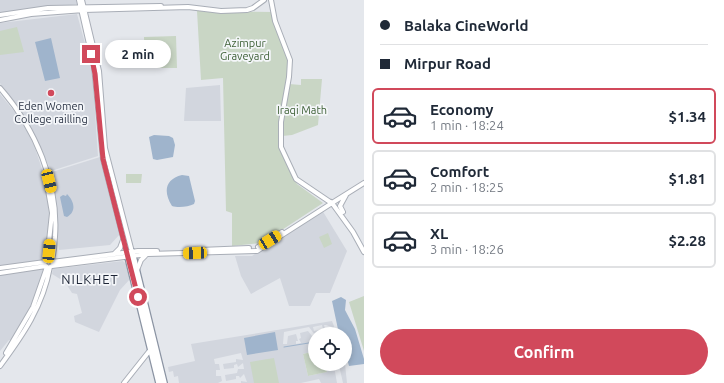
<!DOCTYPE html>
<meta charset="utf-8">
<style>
body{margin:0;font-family:Ubuntu,sans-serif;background:#f2f2f3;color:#1f2937;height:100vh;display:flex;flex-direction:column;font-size:15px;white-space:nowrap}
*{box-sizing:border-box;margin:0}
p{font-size:13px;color:#747a83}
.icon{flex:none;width:22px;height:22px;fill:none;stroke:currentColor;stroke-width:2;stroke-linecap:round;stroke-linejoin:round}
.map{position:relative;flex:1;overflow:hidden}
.side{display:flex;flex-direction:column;background:#fff;width:360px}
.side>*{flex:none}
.hud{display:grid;align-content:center;height:88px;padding:0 16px;background:#fff}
.controls{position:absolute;left:308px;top:327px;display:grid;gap:8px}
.controls a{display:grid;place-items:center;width:44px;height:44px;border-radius:50%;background:#fff;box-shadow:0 2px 6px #0003;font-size:20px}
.end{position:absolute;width:18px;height:18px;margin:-9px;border:5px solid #d1495b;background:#fff;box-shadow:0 0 0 2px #fff}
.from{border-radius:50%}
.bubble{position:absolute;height:28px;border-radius:14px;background:#fff;box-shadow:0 2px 6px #0003;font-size:13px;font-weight:700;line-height:28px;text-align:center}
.car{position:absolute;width:12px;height:24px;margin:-12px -6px;border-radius:5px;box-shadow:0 0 3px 1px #0007;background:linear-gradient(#f5c518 24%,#345 0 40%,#f5c518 0 76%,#345 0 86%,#f5c518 0)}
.hud b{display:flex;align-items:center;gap:14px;height:38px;font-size:15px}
.hud b+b{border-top:1px solid #e0e1e3}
.hud i{width:10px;height:10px;background:#1f2937}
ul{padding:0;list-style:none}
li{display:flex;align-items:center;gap:12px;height:56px;margin:0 8px 6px;padding:0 8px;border:2px solid #e0e1e3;border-radius:6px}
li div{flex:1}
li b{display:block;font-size:15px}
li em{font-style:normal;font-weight:700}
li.current{border-color:#d1495b}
li>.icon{width:36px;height:36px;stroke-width:1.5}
.cta{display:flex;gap:8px;margin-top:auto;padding:8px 16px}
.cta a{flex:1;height:46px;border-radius:24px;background:#d1495b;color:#fff;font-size:16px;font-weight:700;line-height:46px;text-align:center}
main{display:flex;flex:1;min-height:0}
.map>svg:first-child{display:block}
</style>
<main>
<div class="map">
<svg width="364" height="383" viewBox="0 0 364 383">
<rect width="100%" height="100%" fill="#e4e7ec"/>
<path fill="#d2d6de" d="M0,0h76l1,4 -77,11z
M77,14l15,55 6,87 -47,15 -22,-48 -29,-40v-60z
M220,85l1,36h-37l2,-33z
M0,94l23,28 11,23 11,33 5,43 -6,50 -15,44 -17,26 -3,-1 -9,11z
M100,157l20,77 -10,11 -51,5 -7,-78z
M322,210l25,41 -17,42h-14l-6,13h-21l-9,-28 -29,16 -10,-18 -6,-20h17z
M123,261l3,3 4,15 -10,11 -21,42 -24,-10 -1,-6 8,-3 -5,-19 -5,-1 -7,-11 -13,-8 1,-5z
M332,321l5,13h-9v-2l4,-1v-4l-6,-2h-2l2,9h-4l2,-1 -2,-8 -9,2 1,4 5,-1 1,4 -5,1 -6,-8 -25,5 -1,12h4l1,-8 8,-2 2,7h-2v3l5,-1 -2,-4 2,-1 -1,-5 8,-2 4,5 3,1v14l-12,3 5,22 19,-4 -2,-8h20l2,19h-4l-4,-18 -5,1 3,17h-16l-2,-4 -18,4h-60v-2l6,1 -3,-8 -4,4 -1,-2h-3v3l-10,2 -1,-6 12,-2 1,-4h6l-1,-6 -5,4 -1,-3 -3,1v3l-10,1 -1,-5 13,-2v-3l7,1 -2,-7 -27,6 1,5h4l1,6h-4v6h5l1,5 -4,2h-39l-1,-7 -4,1 -1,-6 -4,1 2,11 -3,-16 27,-6 -4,-17z"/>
<path fill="#c9d6c5" d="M197,11l76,1 15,49 -1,20 -9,49 2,19 17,35 26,19 -61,40 -30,3v-33l-6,-2 -3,-133 -22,2z
M17,27l7,25 -24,3v-24z
M176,36l1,32h-32l-1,-31z
M131,52h8v14l-8,1z
M301,79h21l-4,46 -26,10 -10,1v-10l7,-42 12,1z
M126,174h16l-1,9h-15z
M328,233l4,11 -8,4 -5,-11z
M364,296v55l-15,-49z
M315,351v13h10l2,8 -19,4 -5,-22z
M274,358l5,25h-25l-4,-21z"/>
<path fill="#9fb4cc" d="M51,38l9,40 -15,3 -10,-39z
M154,135l15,1 4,2 2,7 -2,12 -16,3 -4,-1 -4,-22z
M182,175l7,1 6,25 -1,3c-6,3 -16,4 -22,2 -9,-14 -7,-27 10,-31z
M67,194c7,7 10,17 0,23l-3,-1 -4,-19 3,-2 3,1z
M341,297l5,3 -1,10 10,19 9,30v5l-15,2 -4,-15v-17h-6l-7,-33z
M275,332l3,18 -31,5 -3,-17z"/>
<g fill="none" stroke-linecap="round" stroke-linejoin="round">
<path stroke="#9fb4cc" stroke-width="1" d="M284,347l31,-5"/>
<g stroke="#a9aeb7" stroke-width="6">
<path id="secondary" d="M79,0l15,66 9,93 24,94
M82,0l17,71 6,77 27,104
M271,0l4,21 15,39 -1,17 -8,45v25l15,32 34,23
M0,15l48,-7 113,-2
M0,20l31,-6 53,-4 104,-3 33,4 26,-1 6,-2 11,-8
M0,88c35,40 59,95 55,149 -1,8 0,16 -4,24
M45,173l7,40 -5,47
M331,202l1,1 32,-20
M343,212l-3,-6 6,-11
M258,247l24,-15
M200,250l49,-2
M114,254l6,-6 3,-8
M52,262l86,-11h19
M52,266l96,-12 109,-3 75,-48 21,29 11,20
M0,268l45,-6
M137,270l4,-10 6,-6
M0,273l46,-7
M6,353l27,-46 14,-40
M0,366c23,-31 43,-60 50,-99
M124,383l27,-34"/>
</g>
<g stroke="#8b94a3" stroke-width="8">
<path id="highway" d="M132,252l32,131
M127,253l32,130"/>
</g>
<use href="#secondary" stroke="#fff" stroke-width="4"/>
<use href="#highway" stroke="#fff" stroke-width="5.5"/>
</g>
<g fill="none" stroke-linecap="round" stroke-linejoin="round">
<path stroke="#d1495b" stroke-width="5" d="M91,54l4,20 8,85 35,138"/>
</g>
<circle fill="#d1495b" stroke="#f4f6f9" stroke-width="1.5" cx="51" cy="93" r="4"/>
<g text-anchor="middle" stroke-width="3.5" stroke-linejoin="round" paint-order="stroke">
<g font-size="11" fill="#3f6138" stroke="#f4f6f9">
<text x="245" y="47">Azimpur<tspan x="245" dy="13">Graveyard</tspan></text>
<text x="302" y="114">Iraqi Math</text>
</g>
<g font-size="11" fill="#2b3445" stroke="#f4f6f9">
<text x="51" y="110">Eden Women<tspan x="51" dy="13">College railling</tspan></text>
</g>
<g font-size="13" letter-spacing="1" fill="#1d2536" stroke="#f4f6f9">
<text x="90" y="284">NILKHET</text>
</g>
</g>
</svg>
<div class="controls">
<a><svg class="icon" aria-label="locate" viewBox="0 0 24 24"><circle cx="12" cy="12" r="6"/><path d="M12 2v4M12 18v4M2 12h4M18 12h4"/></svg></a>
</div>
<i class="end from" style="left:138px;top:297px"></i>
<i class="end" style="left:91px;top:54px"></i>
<div class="bubble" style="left:105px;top:40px;width:66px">2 min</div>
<i class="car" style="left:49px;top:181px;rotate:166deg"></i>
<i class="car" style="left:270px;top:240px;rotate:58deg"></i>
<i class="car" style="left:49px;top:251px;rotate:5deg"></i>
<i class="car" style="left:195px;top:253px;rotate:268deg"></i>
</div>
<section class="side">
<div class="hud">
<b><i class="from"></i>Balaka CineWorld</b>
<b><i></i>Mirpur Road</b>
</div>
<ul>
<li class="current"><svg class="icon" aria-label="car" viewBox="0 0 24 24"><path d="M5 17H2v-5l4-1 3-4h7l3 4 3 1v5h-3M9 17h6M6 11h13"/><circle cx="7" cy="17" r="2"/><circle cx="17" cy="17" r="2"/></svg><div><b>Economy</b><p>1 min · 18:24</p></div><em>$1.34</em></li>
<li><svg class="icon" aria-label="car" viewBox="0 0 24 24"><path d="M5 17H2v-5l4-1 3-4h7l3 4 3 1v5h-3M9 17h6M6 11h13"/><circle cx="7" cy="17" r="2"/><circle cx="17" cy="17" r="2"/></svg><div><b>Comfort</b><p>2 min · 18:25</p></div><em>$1.81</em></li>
<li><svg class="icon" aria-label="car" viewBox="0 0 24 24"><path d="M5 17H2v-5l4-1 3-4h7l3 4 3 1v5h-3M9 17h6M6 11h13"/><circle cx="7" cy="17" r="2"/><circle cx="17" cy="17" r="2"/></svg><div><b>XL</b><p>3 min · 18:26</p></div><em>$2.28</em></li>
</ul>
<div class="cta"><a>Confirm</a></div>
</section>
</main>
